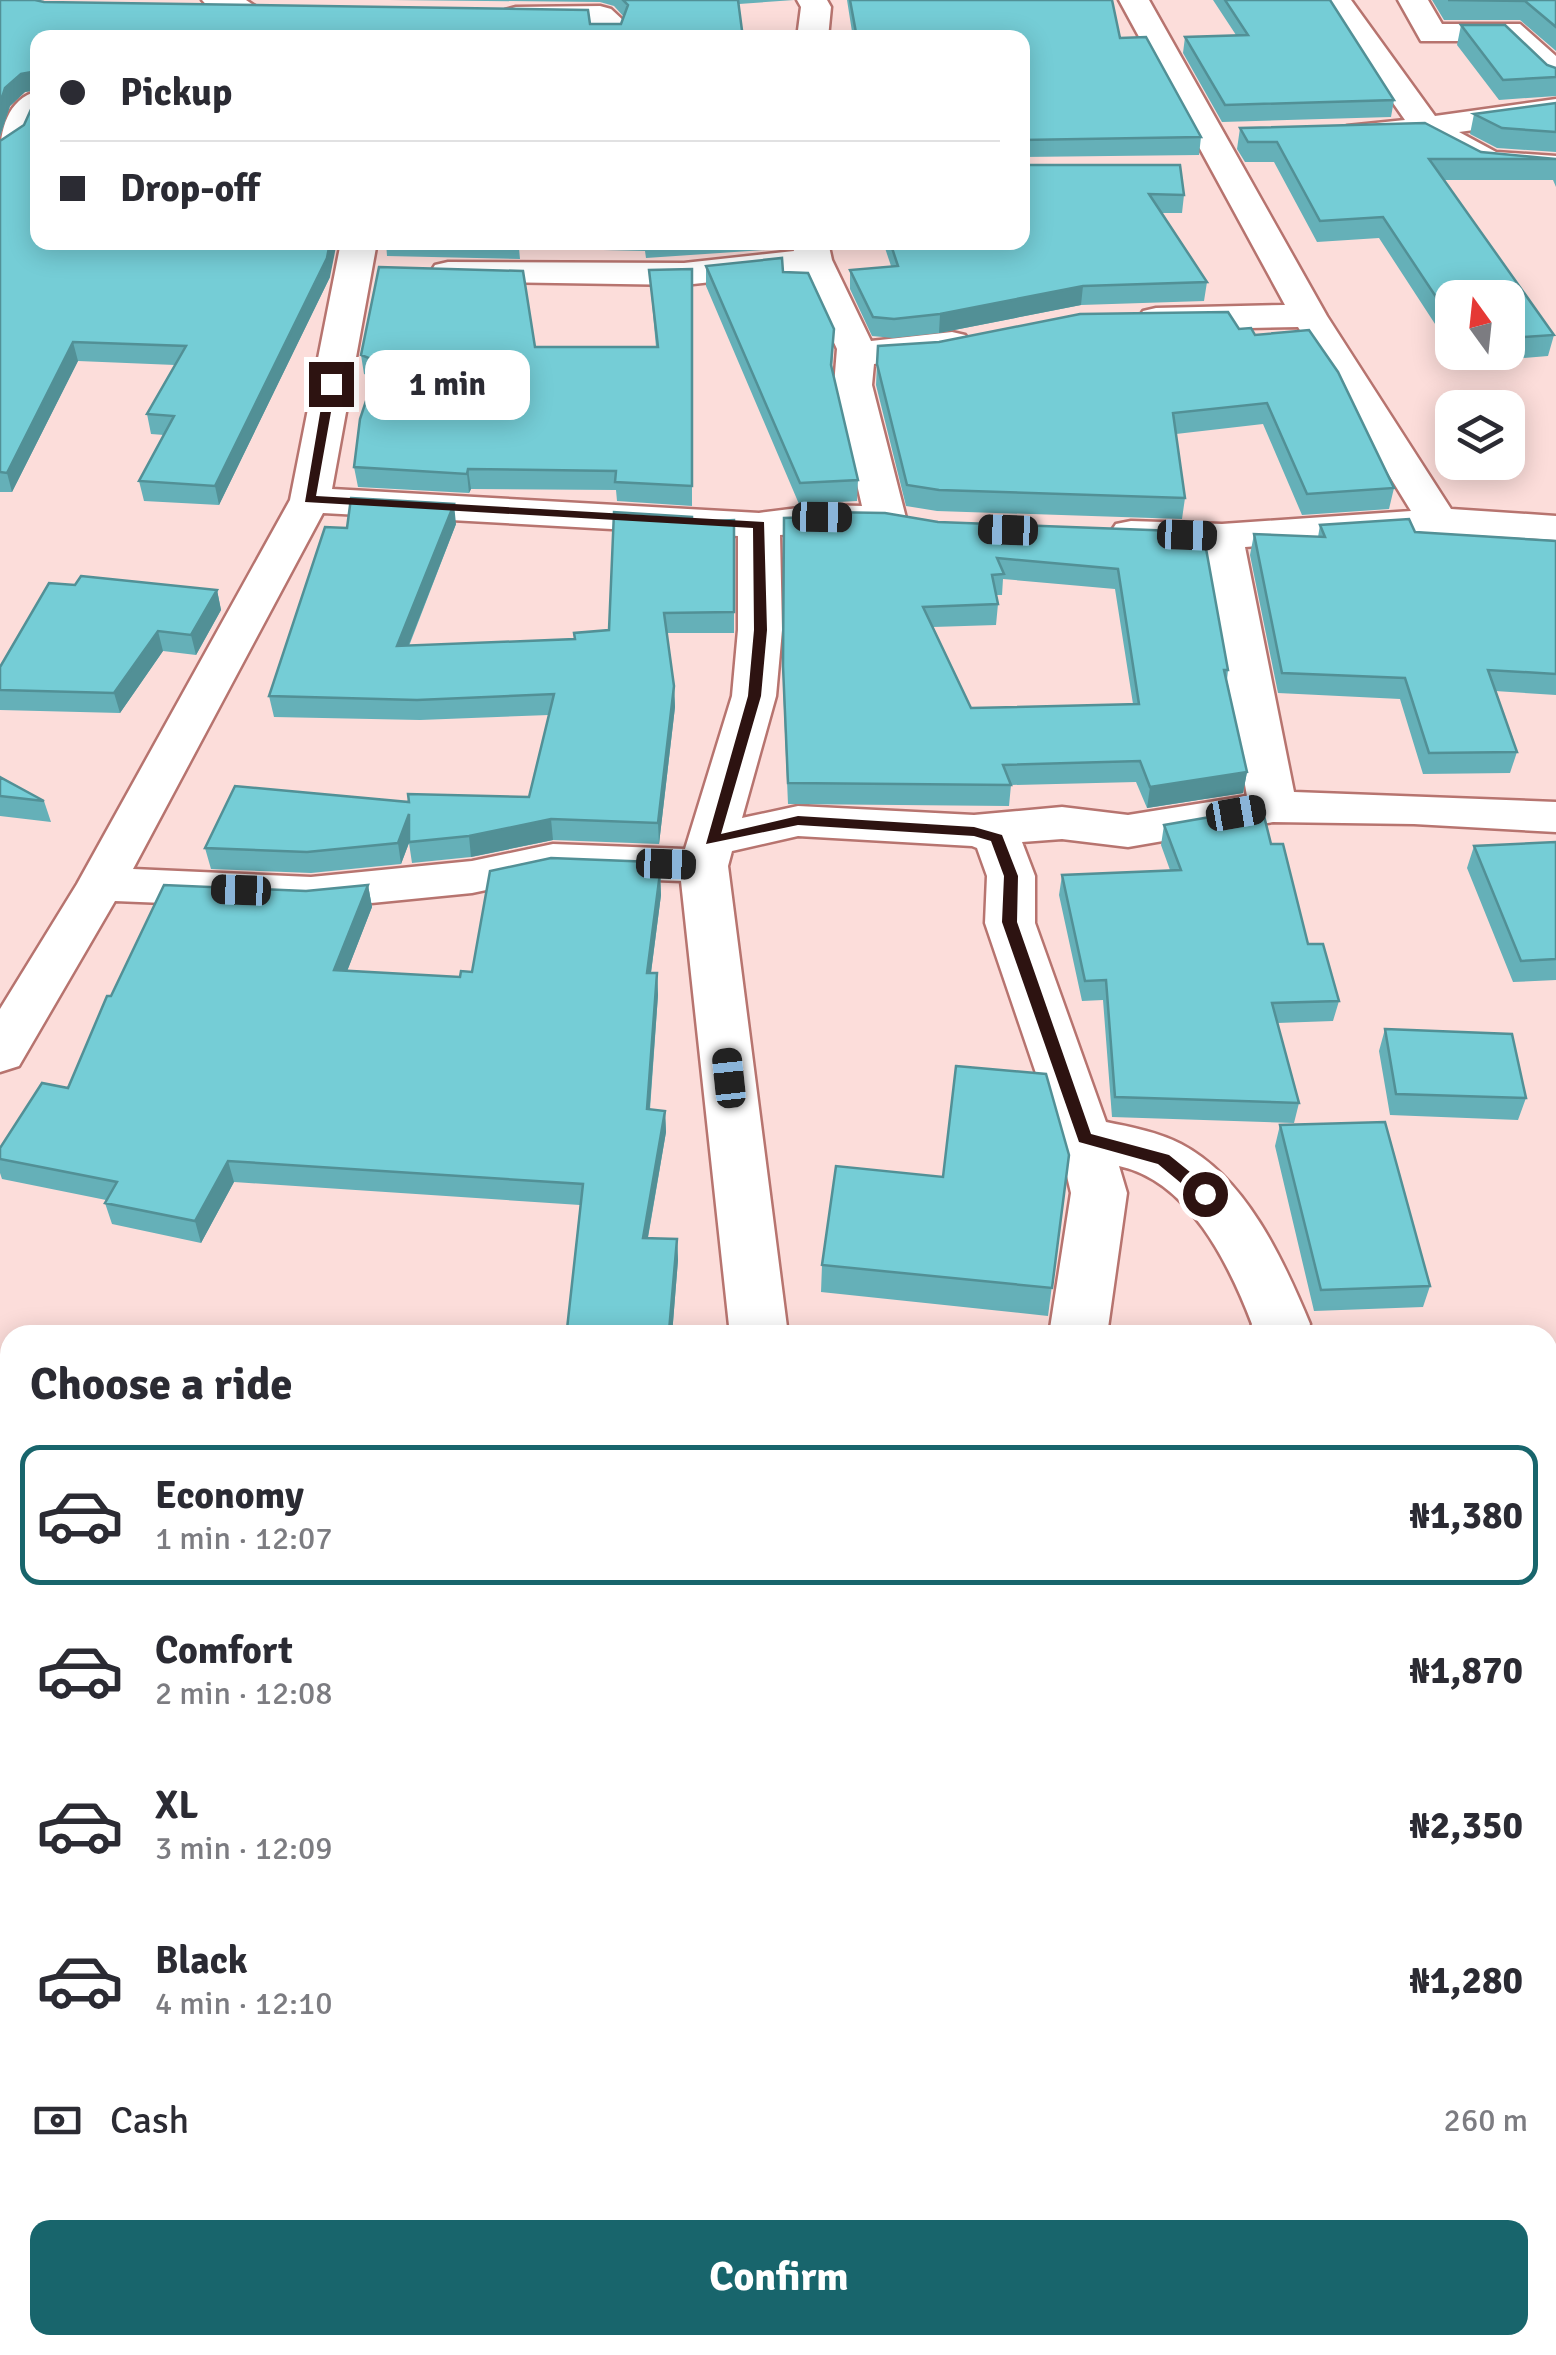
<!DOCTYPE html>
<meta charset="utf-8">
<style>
body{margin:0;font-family:Signika,sans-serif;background:#f7f7f7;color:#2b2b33;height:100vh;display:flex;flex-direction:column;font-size:38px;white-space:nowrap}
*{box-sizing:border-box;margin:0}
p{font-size:32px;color:#7c7c81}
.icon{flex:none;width:55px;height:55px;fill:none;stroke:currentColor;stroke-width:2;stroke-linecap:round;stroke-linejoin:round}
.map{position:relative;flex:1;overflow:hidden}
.side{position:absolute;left:0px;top:1325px;width:1558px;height:1030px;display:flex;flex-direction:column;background:#fff;border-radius:30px 30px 0 0;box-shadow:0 5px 25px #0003}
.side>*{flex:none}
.banner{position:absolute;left:30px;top:30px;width:1000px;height:220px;border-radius:20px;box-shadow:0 5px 25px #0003;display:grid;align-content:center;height:220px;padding:0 30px;background:#fff}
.needle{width:65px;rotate:345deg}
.tools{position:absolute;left:1435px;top:280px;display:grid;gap:20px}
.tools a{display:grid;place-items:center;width:90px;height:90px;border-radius:20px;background:#fff;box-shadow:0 5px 25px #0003;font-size:50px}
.end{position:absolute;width:45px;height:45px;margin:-22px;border:12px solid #2d1311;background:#fff;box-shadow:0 0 0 5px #fff}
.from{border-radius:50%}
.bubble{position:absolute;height:70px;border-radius:20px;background:#fff;box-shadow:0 5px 25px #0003;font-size:32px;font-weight:700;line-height:70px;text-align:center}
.car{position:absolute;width:30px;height:60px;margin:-30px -15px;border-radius:12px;box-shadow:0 0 8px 2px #0007;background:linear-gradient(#222 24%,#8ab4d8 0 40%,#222 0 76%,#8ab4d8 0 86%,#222 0)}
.banner b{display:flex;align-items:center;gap:35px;height:95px;font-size:38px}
.banner b+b{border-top:2px solid #e1e1e2}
.banner i{width:25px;height:25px;background:#2b2b33}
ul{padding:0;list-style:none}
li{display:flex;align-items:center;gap:30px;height:140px;margin:0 20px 15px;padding:0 10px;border:5px solid transparent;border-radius:20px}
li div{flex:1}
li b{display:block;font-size:38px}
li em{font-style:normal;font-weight:700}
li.on{border-color:#18656c}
li>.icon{width:90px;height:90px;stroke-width:1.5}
h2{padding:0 30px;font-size:45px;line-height:120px}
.pay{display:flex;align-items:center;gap:25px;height:110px;padding:0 30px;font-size:38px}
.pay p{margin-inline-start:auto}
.action{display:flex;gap:20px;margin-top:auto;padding:20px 30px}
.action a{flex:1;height:115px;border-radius:20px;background:#18656c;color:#fff;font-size:40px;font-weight:700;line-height:115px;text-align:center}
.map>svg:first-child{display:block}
</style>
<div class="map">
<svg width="1556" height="2355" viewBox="0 0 1556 2355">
<rect width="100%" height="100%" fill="#fcddda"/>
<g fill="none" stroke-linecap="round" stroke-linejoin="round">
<g stroke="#b7746f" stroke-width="5">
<path id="minor" d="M202,0h44l15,10 -4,6c-17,5 -44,-2 -55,-16z
M797,0h30l4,7 -3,31h-31l4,-31z
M1119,0h30l178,316 124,193 105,7v24l-118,-7 -193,14 49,245 262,10v30l-142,-8 -141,-2 -145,25 -66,-8 -40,3 13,34v47l71,199c25,5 52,10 75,22 65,34 102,115 129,180l-4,11h-58l4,-11c-23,-60 -63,-143 -133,-158l8,27 -20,142h-58l22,-142 -13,-55 -73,-215 2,-47 -10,-28 -5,-2 -174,-10 -66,15 -4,15 60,469h-58l-49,-454 -128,-5 -81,17 -161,16 -196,-8 -96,165 -19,6v-63l77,-125 213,-384 51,-258h36l-45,247 427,24 63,-8 40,1 -28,-121 3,-36 -35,-77 -118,13 -249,-4 -5,-8 5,-8 13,-3 236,1 110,-12 -2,-9h36l4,18 39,81 81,-9 13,3 6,8 -6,8 -91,13 -2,21 34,133 -6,9 -120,8 2,95 -6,66 -34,122 56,-12 176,9 88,-8 66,8 119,-19 -44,-248 -87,-6 -6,-9 6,-9 15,-3 91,3 189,-13 -113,-184 -142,3 -13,-3 -5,-8 5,-8 13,-3 129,-3zM323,513l415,23v94l-6,66 -47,153 -132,-5 -81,17 -161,16 -178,-8z
M1321,0h30l84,116 121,-17v20l-97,13 37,20 60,4v20l-79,-7 -57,-31 -61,5 -12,-3 -5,-7 5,-7 58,-6z
M1398,0h30l14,24h78l36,32v29l-11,-3 -43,-41h-81z
M600,6l11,3 14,13 -3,16h-31l2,-14 -77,1 -11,-3 -4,-6 4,-6 11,-3z
M38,91c0,28 -7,59 -38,67 0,-27 7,-59 38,-67z
M1556,1347v48l-8,1v-48z
M1556,1631v58l-8,1v-58z
M0,2037l10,2v74l-10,-2z
M1556,2093v76l-8,1v-75z
M142,2345h80l-3,10h-80z
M1323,2345h80l2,10h-80z"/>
</g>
<use href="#minor" fill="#fff" fill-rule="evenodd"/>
</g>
<path fill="#65b0b8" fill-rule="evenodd" d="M0,0l590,24h31l3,-7 -10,-11 -14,-4 -210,-2h404l-55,4 4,34h-705l292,239 -111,228 -75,-4 -5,-20 25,-46 -13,-1 -4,-20 28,-49 -97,-4 -66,131h-12v-351l24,-16 9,-20 2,-15 -10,2 -15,14 -10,31z
M847,0h265l8,38 81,99 -2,18 -177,2v-119h-169z
M1213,0h117l64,100 -3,17 -169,5 -39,-69 2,-16 51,-2z
M1432,0h124v51l-36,-31h-76z
M1461,25l95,43v28l-57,4 -42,-55z
M1556,103v49l-59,-4 -27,-14 4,-20z
M1240,128l316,32v27l-3,-7h-110l111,155 -6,21 -87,7 -7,-11h54v-54h-56v52l-73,-112 -62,4 -43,-80h-29l-8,-13z
M1024,166l160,29 -2,18h-21l46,69 -3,19 -123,4 -142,28 -46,5 -21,-2 -22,-47v-19l41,-4 -8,-24h139z
M386,242h393v7l-133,9 -1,-7 -126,-3 1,11 -133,-3z
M706,266l128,63 -2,40 26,111 -1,21 -58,3 -93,-218z
M692,269v237l-75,-5 -1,-11 -145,-1 -2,4 -111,-6 -4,-20 20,-89 -10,-4 -3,-19 174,-8h121l-7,-77z
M1239,329l16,6 139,153 -5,21 -87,6 -39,-91 -87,10 9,64 -3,21 -245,-8 -31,-5 -30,-121 1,-21z
M813,514l125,8 265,10 25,138 -1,10 20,92 -4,21 -96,15 -11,-26 -125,3 -2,21 -221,-2 -5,-117 1,-169 28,-1zM1003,579l112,10 18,115 -162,4 -38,-81 63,-2 2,-21 -2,-9h6z
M734,520v113h-67l7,53 1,21 -16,137 -106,-4 -82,17 -59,6 -3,-20 -8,21 -90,9 -100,-4 -6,-21 204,-46 120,-5 20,-82 -129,5 -146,-3 -5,-21 78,-168 109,-4 -47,122 166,-7 34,-9 83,-108z
M1320,525l236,16v154l-61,-4 22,61 -7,21 -87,1 -23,-75 -122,-6 -28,-138 4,-21 64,3z
M75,585l142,5 4,20 -25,45 -33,-4 -43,62 -120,-3v-43z
M0,777l44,24 7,21 -51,-6z
M1164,825l107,19 37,100 31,57 -6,20 -56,2 22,80 -5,20 -182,-6 -9,-117 -21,1 -23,-106 3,-20 108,-5 -9,-25z
M1556,842v138l-43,2 -46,-114 7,-22z
M654,873h6l1,22 -10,78h6l1,22 -8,115 15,1 1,21 -18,106 29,1 1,21 -6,75h-105v-6l13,-124 -346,-23 -33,61 -89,-19 -7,-21 1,-3 -104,-21 -2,-6v-25l68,-60 43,-92 195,-105 62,-6 4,22 -25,64 113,6z
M1385,1029l141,69 -8,22 -128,-5 -11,-64z
M1280,1125l150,161 -7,21 -109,4 -39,-165z
M1069,1155l-21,161 -227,-24 1,-27 121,-88z
M0,1384l10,1v119l-10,-1z
M1548,1392h8v151h-8z
M1548,1687l8,1v287l-8,13z
M0,2122l10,223h136l8,10h-154z
M1098,2345h175v10h-175z
M1457,2345h91l8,10h-97z"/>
<path fill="#529096" d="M37,71l1,19 -13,2 -15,14 -10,30v-32l5,-16 16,-14z
M330,242h7l-7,35 -111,228 -4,-19z
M1083,286l-2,19 -142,28 1,-19z
M73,342l5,19 -66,131 -5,-19z
M468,469l3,20 -2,4 -2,-19z
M454,504l2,20 -56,143 -3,-21z
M217,590l4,20 -25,45 -5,-20z
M158,631l5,20 -43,62 -6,-20z
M674,686l1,21 -16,137 -1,-21z
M1247,772l-4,21 -96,15 3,-21z
M409,814l3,21 -11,29 -3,-21z
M551,819l2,21 -82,17 -2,-21z
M660,873l1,22 -13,100 -1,-22z
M368,885l4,22 -33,85 -5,-22z
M657,973l1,22 -10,136 -1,-22z
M665,1111l1,21 -22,127 -1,-21z
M228,1161l6,21 -33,61 -6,-22z
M677,1239l1,21 -6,75h-3z
M10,1904v52l-4,14 -6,-9v-25z
M146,2345l8,10h-11z"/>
<path fill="#75cdd6" stroke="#529096" stroke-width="2.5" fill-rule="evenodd" d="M0,0h35l9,2 544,8 2,14h31l7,-19 -5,-5h115l5,38h-705v204h292l-3,16 -112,228 -76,-5 35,-65 -27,-2 39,-68 -113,-4 -66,131 -7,-1v-331l24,-16 9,-20 4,-34 -16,3 -16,14 -5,16z
M850,0h262l8,38 26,-1 55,100 -179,3v-102h-165z
M1225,0h105l64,100 -169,5 -40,-68 63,-2z
M1448,0h108v27l-31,-26z
M1461,25h44l42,40 9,3v9l-53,3z
M1556,103v29l-54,-4 -28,-14z
M1425,123l56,29 75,7h-127l125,176 -46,3v-40h-56v23l-69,-104 -63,4 -43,-79h-29l-8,-14z
M1022,165h158l4,30 -35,-1 58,88 -124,4 -143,28 -46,5 -21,-2 -23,-47 48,-4 -8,-24h132z
M782,258l1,14 25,1 26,56 -3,36 27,115 -58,3 -94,-217z
M379,267l144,4 12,76h123l-9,-77 43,-1v217l-77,-4 1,-11 -148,-2 -1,5 -113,-7 6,-48 19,-57 -18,-7z
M1228,312l11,17 12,-1 4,7 54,-5 29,42 56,116 -87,6 -40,-91 -94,10 12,85 -246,-8 -32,-5 -30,-121 1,-18 61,-4 141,-28z
M351,498l103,6 -57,142 178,-7 -1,-6 35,-3 5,-118 78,5v5l42,-2v92l-70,1 10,73 -16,137 -107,-4 -82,17 -60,6v-28l-11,29 -91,9 -102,-4 30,-62 174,16 -1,-8 121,3 25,-103 -137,6 -148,-4 56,-169 22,1z
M823,512l62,1 53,9 265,10 25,138h-4l23,102 -97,15 -10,-26 -137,4 8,20 -223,-2 -5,-117 1,-148 30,-1 -1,-3zM997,558l121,11 21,135 -168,4 -48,-101 75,-3 -6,-29 12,-1z
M1409,519l6,13 141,9v133l-68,-4 29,82 -88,1 -24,-75 -123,-5 -28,-139 71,3 -5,-12z
M81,576l136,14 -26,45 -33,-4 -44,62 -114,-3v-23l49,-84 26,2z
M0,777l44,24 -44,-5z
M1262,808l9,36h12l25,100h15l16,57 -67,2 27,100 -184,-6 -9,-117 -21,1 -23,-106 119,-5 -17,-45z
M1556,842v117l-35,2 -47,-115z
M551,858l102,4 -1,11h8l-13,100h10l-10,136 18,2 -22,127 34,1 -8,92 -102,-2 16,-145 -355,-23 -33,60 -90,-18 12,-21 -117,-23v-11l42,-65 26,5 39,-92h4l53,-111 142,6 62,-6 -34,85 126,7 1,-6 11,1 18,-101z
M1385,1029l127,5 14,64 -130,-4z
M956,1066l90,8 23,81 -17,133 -230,-23 14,-99 107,11z
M1385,1122l45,164 -109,4 -41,-165z
M0,1384l10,1v101l-10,-1z
M1548,1392h8v126h-8z
M1548,1687l8,1v106l-8,-42z
M0,1712l10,1v191l-10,32z
M1548,1809h8v159h-8z
M0,2122l10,2v221h136l-3,10h-44l-52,-7 -2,7 -45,-1z
M1548,2205h8v150h-80l-2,-10h74z
M644,2345l215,2 1,-2h142l-1,10h-359z
M1105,2345h168v10h-168z"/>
<path fill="#2d1311" d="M331,381l5,3 -20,112 448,26 3,108 -6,66 -40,138 77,-18 176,11 28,8 16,41 -1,46 74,212 78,21 42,34v9h-12l-41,-34 -79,-22 -77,-220 2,-46 -13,-35 -17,-5 -176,-11 -92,19 42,-148 6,-66 -1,-102 -448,-26 20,-118z"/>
</svg>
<div class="tools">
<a><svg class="needle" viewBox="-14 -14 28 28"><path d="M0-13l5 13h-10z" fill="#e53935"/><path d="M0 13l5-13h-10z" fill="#7c7c81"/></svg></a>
<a><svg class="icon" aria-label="layers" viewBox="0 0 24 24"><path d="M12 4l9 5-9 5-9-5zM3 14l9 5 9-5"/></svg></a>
</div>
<i class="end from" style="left:1205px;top:1194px"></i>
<i class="end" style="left:331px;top:384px"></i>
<div class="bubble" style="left:365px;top:350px;width:165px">1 min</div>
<i class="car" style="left:822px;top:517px;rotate:91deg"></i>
<i class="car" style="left:1008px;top:530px;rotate:272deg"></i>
<i class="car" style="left:1187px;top:535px;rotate:92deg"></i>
<i class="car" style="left:1236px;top:813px;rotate:80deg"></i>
<i class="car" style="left:666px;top:864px;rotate:92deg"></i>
<i class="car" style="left:241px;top:890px;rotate:272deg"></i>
<i class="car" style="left:729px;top:1078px;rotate:354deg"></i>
<div class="banner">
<b><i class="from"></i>Pickup</b>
<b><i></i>Drop-off</b>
</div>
<section class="side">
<h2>Choose a ride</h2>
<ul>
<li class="on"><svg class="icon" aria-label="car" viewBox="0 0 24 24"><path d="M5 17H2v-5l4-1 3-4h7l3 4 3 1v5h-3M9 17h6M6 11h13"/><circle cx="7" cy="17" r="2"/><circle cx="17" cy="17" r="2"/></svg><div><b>Economy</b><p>1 min · 12:07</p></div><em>₦1,380</em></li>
<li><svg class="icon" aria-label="car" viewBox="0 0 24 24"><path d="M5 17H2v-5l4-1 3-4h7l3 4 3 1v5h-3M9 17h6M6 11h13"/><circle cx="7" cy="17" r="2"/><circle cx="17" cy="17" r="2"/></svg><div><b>Comfort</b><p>2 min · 12:08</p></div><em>₦1,870</em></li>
<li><svg class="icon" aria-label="car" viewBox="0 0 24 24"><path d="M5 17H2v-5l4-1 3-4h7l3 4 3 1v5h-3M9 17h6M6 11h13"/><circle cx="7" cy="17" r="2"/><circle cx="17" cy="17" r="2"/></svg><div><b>XL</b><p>3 min · 12:09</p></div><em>₦2,350</em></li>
<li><svg class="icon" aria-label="car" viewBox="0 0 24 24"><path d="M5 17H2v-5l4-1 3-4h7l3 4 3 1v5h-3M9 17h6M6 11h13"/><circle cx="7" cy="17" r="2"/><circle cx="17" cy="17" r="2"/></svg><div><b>Black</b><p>4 min · 12:10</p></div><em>₦1,280</em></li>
</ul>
<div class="pay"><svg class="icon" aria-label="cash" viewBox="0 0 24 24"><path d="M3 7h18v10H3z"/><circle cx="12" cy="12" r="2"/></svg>Cash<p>260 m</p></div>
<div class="action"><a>Confirm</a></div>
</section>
</div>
